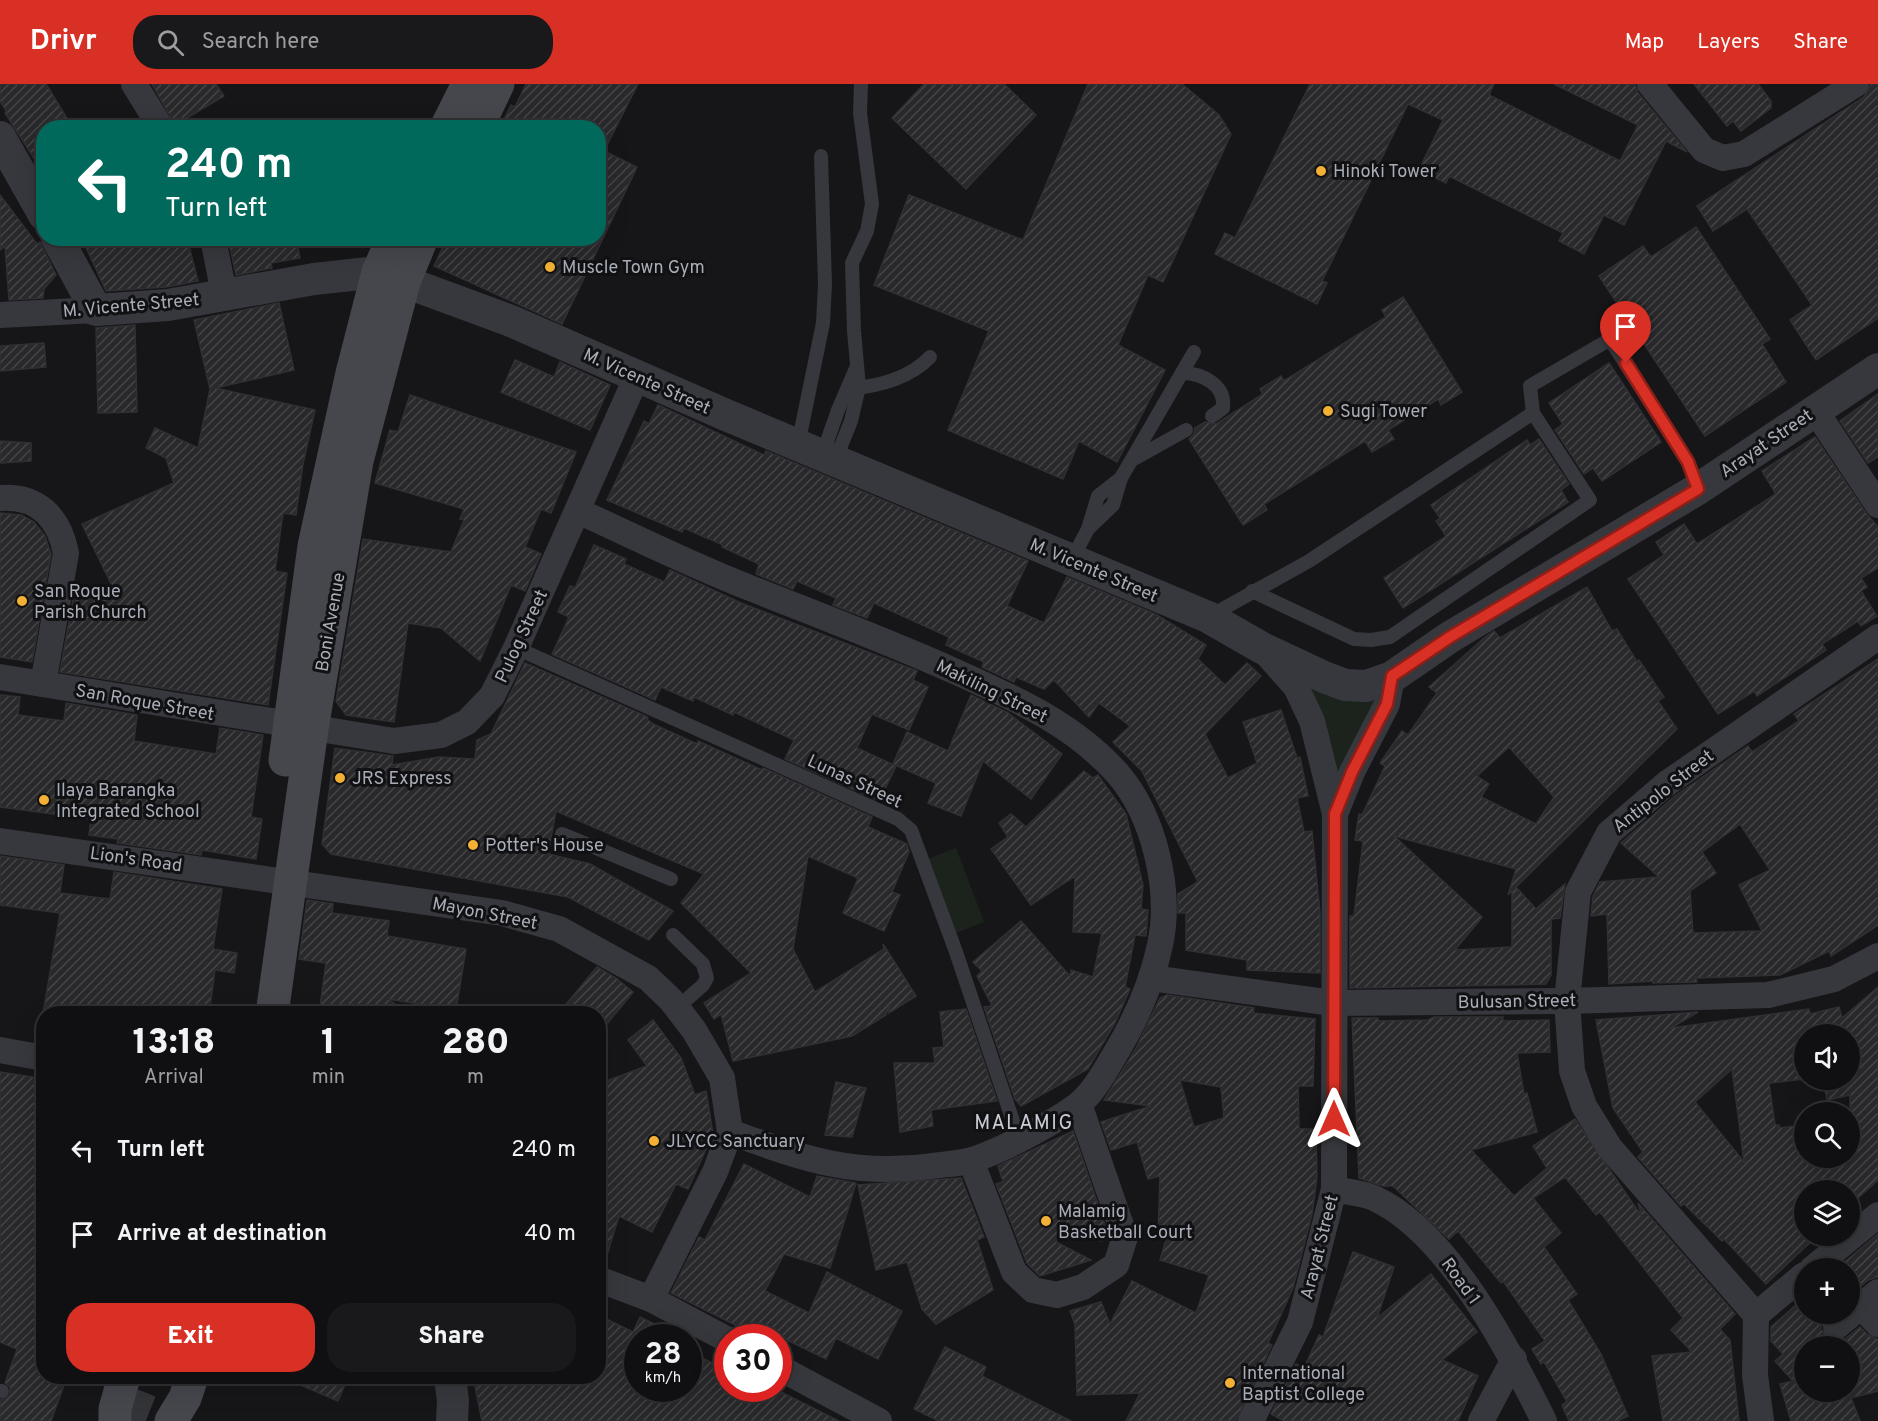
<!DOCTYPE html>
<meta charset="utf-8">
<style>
body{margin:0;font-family:Overpass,sans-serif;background:#19191b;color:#f1f3f6;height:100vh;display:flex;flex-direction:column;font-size:22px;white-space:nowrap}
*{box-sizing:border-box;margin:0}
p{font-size:20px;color:#9c9d9f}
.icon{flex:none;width:33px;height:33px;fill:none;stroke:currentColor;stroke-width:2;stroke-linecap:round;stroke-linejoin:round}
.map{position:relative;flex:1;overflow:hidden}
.details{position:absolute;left:36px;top:922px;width:570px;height:378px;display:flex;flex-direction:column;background:#101012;border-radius:24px;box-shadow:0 6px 24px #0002,0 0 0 2px #303032}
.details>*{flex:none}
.top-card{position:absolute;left:36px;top:36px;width:570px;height:126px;border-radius:24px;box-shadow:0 6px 24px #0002,0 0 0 2px #303032;background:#00695c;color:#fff;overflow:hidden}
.buttons{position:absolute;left:1794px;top:940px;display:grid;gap:12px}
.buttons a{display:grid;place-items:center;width:66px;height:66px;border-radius:50%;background:#101012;box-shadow:0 6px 24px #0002,0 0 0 2px #303032;font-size:30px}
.speed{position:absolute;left:624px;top:1240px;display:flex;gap:12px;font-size:30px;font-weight:700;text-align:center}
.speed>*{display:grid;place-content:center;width:78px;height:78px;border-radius:50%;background:#101012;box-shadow:0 6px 24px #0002,0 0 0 2px #303032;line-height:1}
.speed small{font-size:15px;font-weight:400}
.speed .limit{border:9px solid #d22;background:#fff;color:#111}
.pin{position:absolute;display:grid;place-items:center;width:51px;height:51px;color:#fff;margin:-62px -26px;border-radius:50% 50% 50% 0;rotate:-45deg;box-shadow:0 0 6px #0007}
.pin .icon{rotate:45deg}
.me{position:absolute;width:66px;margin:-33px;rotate:0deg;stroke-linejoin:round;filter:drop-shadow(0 0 4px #0008)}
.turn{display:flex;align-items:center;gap:21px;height:126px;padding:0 30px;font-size:27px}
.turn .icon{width:78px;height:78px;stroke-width:2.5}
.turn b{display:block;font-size:42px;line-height:51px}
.eta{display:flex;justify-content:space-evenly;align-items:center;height:102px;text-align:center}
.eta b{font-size:36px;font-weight:800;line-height:42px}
.primary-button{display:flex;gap:12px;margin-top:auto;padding:12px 30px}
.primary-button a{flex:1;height:69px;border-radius:24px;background:#d93025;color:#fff;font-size:24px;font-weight:800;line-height:69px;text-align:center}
.primary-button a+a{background:#19191b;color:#f1f3f6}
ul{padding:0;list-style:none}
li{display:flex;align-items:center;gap:18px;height:84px;padding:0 30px}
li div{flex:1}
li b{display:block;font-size:22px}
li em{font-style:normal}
header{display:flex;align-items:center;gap:36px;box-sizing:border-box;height:84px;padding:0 30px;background:#d93025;color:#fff}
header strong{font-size:28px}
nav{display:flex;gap:33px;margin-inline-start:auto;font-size:21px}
.search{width:420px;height:54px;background:#19191b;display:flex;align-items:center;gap:15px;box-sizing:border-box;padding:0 21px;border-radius:24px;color:#9c9d9f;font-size:22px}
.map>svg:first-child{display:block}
</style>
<header>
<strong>Drivr</strong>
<div class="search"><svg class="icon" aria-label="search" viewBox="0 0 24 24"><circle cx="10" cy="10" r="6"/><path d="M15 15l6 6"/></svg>Search here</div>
<nav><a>Map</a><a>Layers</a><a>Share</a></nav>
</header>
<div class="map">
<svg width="1878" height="1337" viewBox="0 0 1878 1337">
<defs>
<pattern id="building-hatch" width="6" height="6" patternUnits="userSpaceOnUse" patternTransform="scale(1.5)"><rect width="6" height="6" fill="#29292c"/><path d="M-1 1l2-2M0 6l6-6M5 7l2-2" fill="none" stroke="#454548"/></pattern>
</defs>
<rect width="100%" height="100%" fill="#161618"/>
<g fill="#1c231d">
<path d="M1292 579 1392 599 1337 701Z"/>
<path d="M956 764 984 838 946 853 917 779Z"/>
</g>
<g fill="url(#building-hatch)" stroke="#303034" stroke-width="1.5" fill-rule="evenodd">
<path d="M0 0H46L73 44H44V90L5 29 7 28 0 17Z"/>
<path d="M152 0H216L224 12 175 41Z"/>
<path d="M526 0H638L604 67 637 83 562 240 434 182 447 154H598V44H500L511 21 515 23Z"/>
<path d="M924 0H1004L1036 31 966 105 892 34Z"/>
<path d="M1088 0H1182L1219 31 1231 50 1163 198 1148 191 1118 261 1165 286 1117 378 1079 357 1063 395 948 346 989 247 874 201 909 111 1023 156Z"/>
<path d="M1310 0H1494L1489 11 1620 77 1638 41 1554 0H1635L1638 9 1687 68 1666 57 1624 141 1604 131 1584 170 1559 157 1563 149 1449 92 1446 99 1419 86 1443 36 1408 20 1322 197 1327 199 1317 220 1215 170 1225 149 1235 154Z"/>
<path d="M1694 0H1758L1771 17V24L1741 47 1733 37 1727 42Z"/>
<path d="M1871 0H1878V234L1816 276 1790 236 1812 221 1747 125 1713 147 1697 122 1864 13Z"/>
<path d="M0 111 37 160 40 158 56 191 44 205 43 214 9 216 5 162 0 166Z"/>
<path d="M1696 143 1770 255 1762 260 1786 298 1705 352 1599 192 1643 162 1651 173Z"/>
<path d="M78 154H187L198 197 166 203 106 207 84 159 82 162Z"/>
<path d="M228 154H296L300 174 271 179 272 184 236 191Z"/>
<path d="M1403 213 1462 308 1441 321 1438 315 1388 346 1394 355 1372 368 1365 357 1264 420 1267 426 1243 441 1189 355 1194 350 1195 344 1205 338 1216 340 1263 310 1260 305 1281 292 1284 297 1386 233 1382 226Z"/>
<path d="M279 219 294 286 215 304 315 326 303 380 296 431 283 429 275 487 287 489 268 621 60 588 75 504 116 510 82 440 174 399 166 374 146 364 155 344 198 364 210 305 194 236Z"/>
<path d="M135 241 137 328 98 329 96 244Z"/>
<path d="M44 259 46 283 0 287V262Z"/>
<path d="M515 276 554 293 560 278 610 301 590 346 501 308Z"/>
<path d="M1609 279 1661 358 1602 397 1593 384 1584 390 1555 346 1563 340 1549 319Z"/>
<path d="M1878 310V373L1868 379 1840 337Z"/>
<path d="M410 311 576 368 551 429 541 425 525 463 541 470 525 507 511 501 480 577 441 544 408 539 394 638 346 631 336 617 363 455 451 468 464 436 460 435 464 425 375 399 390 346 398 348Z"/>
<path d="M658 321 764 371 766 367 1028 477 1007 522 1044 539 1067 493 1155 530 1206 561 1198 575 1225 601 1247 579 1261 592 1205 650 1228 694 1257 679 1243 638 1281 626 1297 674 1300 673 1308 712 1297 714 1304 748 1312 747 1320 829V889L1247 886V876L1186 866V829H1178V810L1198 798 1142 687 1113 658 1130 642 1099 619 1089 633 1054 596 1044 605 1016 593 1014 598 982 583 984 578 946 561 949 553 874 519 867 534 833 521 836 514 797 497 793 505 756 490 759 480 722 463 723 461 684 444 682 448 607 416 644 337 649 340Z"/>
<path d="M1815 353 1866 429 1878 443V484L1861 494 1867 503 1861 507 1877 532 1861 542 1858 537 1822 560 1826 566 1757 612 1754 607 1718 630 1628 495 1664 471 1656 458 1684 440 1697 460 1776 410 1762 387Z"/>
<path d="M1539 355 1569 400 1561 406 1568 418 1403 524 1384 494 1446 452 1436 437 1440 434 1431 421 1527 356 1530 361Z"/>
<path d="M0 357 31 359V377L0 379Z"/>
<path d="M0 429 21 431 34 438 45 452 51 470 32 578 0 573Z"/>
<path d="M594 461 626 475 624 480 664 498 670 486 741 519 917 587 913 596 928 603 909 646 872 630 857 664 896 682 879 717 785 675 794 656 734 628 733 631 694 613 693 617 661 603 655 616 552 570 569 533 558 528 570 502 575 504Z"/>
<path d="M1587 503 1612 547 1617 545 1637 578 1639 576 1664 613 1658 617 1677 645 1516 803 1536 825 1565 800 1560 834 1551 835V891L1546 900 1350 904V832H1354L1363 757 1355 756 1357 742 1359 730 1362 731 1385 682 1380 679 1402 647 1408 651 1437 609 1429 603 1484 554 1494 547 1500 554ZM1509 663 1554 713 1536 740 1481 713 1489 700 1477 692ZM1394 752 1516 785 1508 811 1512 807V863L1455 866 1482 833Z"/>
<path d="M1878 575V841L1831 872 1829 867 1780 891 1696 894 1697 898 1653 899V897L1609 900 1607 830 1591 832 1593 812 1600 798 1659 793 1621 759 1675 712 1748 662 1752 668 1799 637 1794 630ZM1740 740 1770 786 1739 801 1762 847 1693 849 1690 807 1716 789 1702 768Z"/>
<path d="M525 579 648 633 647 635 653 640 697 660 698 657 762 686 763 684 872 733 868 743 907 760 909 768 892 808 900 811 884 847 843 829 858 794 808 772 793 865 815 908 884 865 883 860 916 912 889 929V921L886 931 852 952 733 977 721 930 714 935 704 919 751 889 681 819 704 790 556 727 548 770 590 780 673 827 649 856 568 813 331 770 322 760 335 664 393 672 392 681 439 673 475 675 477 656 491 650Z"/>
<path d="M0 611 20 613 18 631 64 637 66 619 137 631 134 657 216 670 220 644 263 651 251 733 262 735 256 775 202 766 201 771 117 759 118 755 89 751 91 735 0 723Z"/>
<path d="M971 611 1008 629 1062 670 1031 715 983 677 961 732 928 719 936 699 893 680 907 648 948 667Z"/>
<path d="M1084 687 1093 694 1098 691 1126 730 1143 801 1141 825 1148 826 1146 852 1135 851 1125 903 1130 905 1115 939 1088 985 1021 1022 1015 1015 984 923 992 922 977 892 982 887 973 878 1021 837 1070 892 1071 886 1093 893 1102 849 1073 848 1075 792 1031 821 991 765 1008 753 999 739 1011 730 1026 743Z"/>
<path d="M0 772 64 781 60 809 110 815 114 788 222 805 213 865 237 869 234 889 215 886 209 930H43L60 829 0 821Z"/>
<path d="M307 816 333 820 332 829 389 837 387 852 466 865 456 926 388 915 409 930H319L326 879 299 875Z"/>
<path d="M597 883 616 894 633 908 598 951V930H558Z"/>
<path d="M1878 903V1096L1850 1121V1107H1804V1152H1817L1766 1200 1724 1155 1722 1157 1684 1120 1681 1122 1638 1073 1643 1068 1613 1024 1596 936 1698 928 1671 944 1809 925 1810 930 1839 923 1842 934ZM1802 951H1850V996H1823L1827 1016 1850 1011V1074H1804V1041L1779 1044V1041H1775L1769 999 1804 995ZM1732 985 1744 1078 1695 1018Z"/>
<path d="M1167 911 1254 924 1253 929 1315 935 1313 1002H1298L1299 1045H1316L1317 1093 1312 1130 1293 1204 1268 1259 1272 1261 1236 1337H1126L1140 1309 1077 1311 1075 1241 1070 1227 1101 1218 1110 1240 1132 1197 1196 1229 1209 1191 1160 1176 1167 1152H1158L1160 1092 1148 1095 1137 1058 1111 1066 1101 1038 1151 1022 1104 1016 1135 966 1160 914ZM1180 996 1221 1003 1224 1034 1194 1043Z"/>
<path d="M966 925 997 1017 931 1026 933 1042 900 1048 894 979H935L933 964 944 963 940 928Z"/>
<path d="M1434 933H1503V937L1549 936 1550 968 1517 969 1524 1010 1527 1009 1537 1048 1471 1066 1514 1112 1547 1084 1533 1062 1575 1035 1642 1133 1638 1119 1735 1230 1720 1245 1730 1256 1739 1337H1663L1652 1272 1692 1268 1671 1246 1683 1234 1600 1128 1596 1131 1565 1093 1533 1114 1561 1149 1544 1163 1577 1210 1568 1216 1601 1270 1628 1332 1617 1337H1569L1562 1321 1567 1318 1544 1278 1541 1280 1532 1265 1545 1257 1503 1197 1501 1199 1458 1147 1449 1155 1393 1102H1383L1359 1094 1352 934H1378V937L1428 936Z"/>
<path d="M653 936 681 974 695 1011 706 1007 713 1050 688 1105 676 1100 652 1148 619 1132 604 1181 598 1180V1077L602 1065 598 1063V1000L647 982 628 956Z"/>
<path d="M0 988 44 995V1293H67L51 1337H0V1316L10 1311V1303L5 1299 17 1265 0 1258Z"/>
<path d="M836 998 866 1004 852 1053 825 1051Z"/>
<path d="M1073 1047 1109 1153 1102 1157 1062 1144 1056 1158 1091 1176 1040 1192 1027 1179 996 1100 1003 1098 998 1082Z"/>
<path d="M744 1080 810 1113 817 1092 856 1099 830 1184 784 1170 765 1207 809 1229 827 1188 902 1227 878 1275 836 1254 826 1275 787 1256 785 1260 778 1254H773L747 1241 745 1246 671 1209 699 1153 705 1156Z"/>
<path d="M961 1094 984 1153 977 1156 993 1206 936 1240 922 1225 907 1178 876 1186 858 1101Z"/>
<path d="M1878 1150V1193L1868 1196 1850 1212V1185H1836Z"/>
<path d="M1353 1168 1394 1183 1377 1234 1431 1190 1477 1248 1442 1276 1478 1292 1458 1337H1284L1271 1330 1296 1280 1304 1284 1319 1251 1323 1253Z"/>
<path d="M1804 1214V1230H1828L1822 1237 1821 1245 1830 1257 1845 1255 1860 1243 1868 1251 1878 1255V1307L1851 1314 1860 1337H1791L1780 1300 1793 1297 1775 1277 1783 1270 1771 1257V1243ZM1804 1263H1850V1310L1804 1308Z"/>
<path d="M598 1231 633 1248 640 1233 683 1254H638V1305H688V1267L728 1287V1305H775L839 1337H482L473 1293H598Z"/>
<path d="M945 1263 986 1283 982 1292 1071 1337H939L914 1325Z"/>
<path d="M282 1293H348L338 1317Z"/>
</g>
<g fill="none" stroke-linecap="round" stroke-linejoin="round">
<path stroke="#333438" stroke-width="33" stroke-dasharray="33 16" stroke-linecap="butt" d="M128 1337 144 1297"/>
<g stroke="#37383d" stroke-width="14">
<path d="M1182 289C1202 289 1226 301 1223 324L1212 332"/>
<path d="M853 304C881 302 911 293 930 273"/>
<path d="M798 361 823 239 825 200 821 72"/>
<path d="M822 372 838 326 857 282"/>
<path d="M1134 375 1186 346"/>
<path d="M835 377 851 337 859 303 854 247 852 179 867 147 872 120 860 29 861 0"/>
<path d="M1088 445 1113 421 1121 394 1194 268"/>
<path d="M1071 477 1088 445 1098 412 1121 394"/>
<path d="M1252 507 1354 555 1371 556 1390 553 1590 416 1533 329 1530 302 1607 257 1613 260 1688 378 1698 405"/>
<path d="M1210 532 1309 477 1533 329"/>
<path d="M516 564 898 735 911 746 956 868 1019 1055"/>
<path d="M562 750 671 795"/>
<path d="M673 851 703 880 707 894 703 901 677 924"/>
<path d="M0 1307H2"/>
</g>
<g stroke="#37383d" stroke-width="26">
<path d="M134 0 161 44"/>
<path d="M1650 0 1704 66 1723 74 1744 70 1856 0"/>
<path d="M213 154 224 210"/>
<path d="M0 231 96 226"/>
<path d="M1815 326 1878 421"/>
<path d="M0 414C37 411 59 433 66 469L43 600"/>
<path d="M578 427C635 453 691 481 750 504 818 531 887 557 954 587 1014 614 1074 640 1118 690 1154 732 1172 806 1160 861 1152 899 1134 939 1114 972 1104 988 1094 1008 1079 1020 1054 1039 1001 1067 972 1076 959 1080 945 1080 932 1082 853 1093 802 1074 730 1048"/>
<path d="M1265 568 1296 603 1312 637 1335 730"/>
<path d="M0 593 394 657 441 651 467 638 492 612 516 564 637 292"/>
<path d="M0 757 502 829 559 845 648 894 671 916 694 946 722 994 730 1048 715 1088 651 1215"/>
<path d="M1151 894 1333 919 1567 917 1768 911 1834 895 1878 872"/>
<path d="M0 966 44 974"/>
<path d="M971 1077 1014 1188 1033 1206 1057 1211 1083 1203 1116 1181 1125 1153 1079 1020"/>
<path d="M1334 1105C1347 1108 1363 1109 1374 1114 1448 1148 1509 1266 1544 1337"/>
<path d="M1812 1185 1878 1131"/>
<path d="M598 1195 651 1215 728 1256"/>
<path d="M1861 1222 1878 1240"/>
<path d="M1756 1231 1610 1064 1584 1022 1572 987 1567 917 1578 808 1609 749 1666 700 1878 553"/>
<path d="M1756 1231 1755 1291 1761 1337"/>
<path d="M1756 1231 1804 1191"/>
<path d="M1836 1243 1878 1208"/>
<path d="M778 1283 879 1337"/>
<path d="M1251 1337 1300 1238 1334 1105 1335 730 1352 688 1387 620 1392 593"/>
<path d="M1481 1337 1514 1275"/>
</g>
<g stroke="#37383d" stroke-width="32">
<path d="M0 53 44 131"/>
<path d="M57 154 96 226 168 221 314 195 378 188 511 237 726 331 1208 533 1262 564 1324 593 1345 601 1366 602 1392 593 1450 553 1698 405 1878 285"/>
<path d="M450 1293 453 1317 452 1337"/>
</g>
<g stroke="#45474d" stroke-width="33">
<path d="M446 44 468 0"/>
<path d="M477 44 498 0"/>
<path d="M285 676 314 462 352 289 378 188 393 154"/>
<path d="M272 930 312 645 357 377 404 198 422 154"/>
<path d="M115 1337V1325L124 1293"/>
<path d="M171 1337 185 1314 192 1293"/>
</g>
</g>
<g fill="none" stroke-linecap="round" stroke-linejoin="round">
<g stroke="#8d1f18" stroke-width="15">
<path id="route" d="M1334 1035 1335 730 1352 688 1387 620 1392 592 1450 553 1698 405 1688 378 1626 279"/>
</g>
<use href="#route" stroke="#d93025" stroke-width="10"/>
</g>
<g fill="#f2b134" stroke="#111113" stroke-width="2">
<circle cx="1321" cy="87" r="6"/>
<circle cx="550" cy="183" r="6"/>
<circle cx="1328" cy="327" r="6"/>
<circle cx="22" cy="517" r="6"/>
<circle cx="340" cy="694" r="6"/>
<circle cx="44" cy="716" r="6"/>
<circle cx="473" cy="761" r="6"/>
<circle cx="654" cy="1057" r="6"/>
<circle cx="1046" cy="1137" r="6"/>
<circle cx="1230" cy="1299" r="6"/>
</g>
<g text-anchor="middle" stroke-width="6" stroke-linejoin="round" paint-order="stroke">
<g font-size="18" fill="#a8adb8" stroke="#111113" text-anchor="start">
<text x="1333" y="93">Hinoki Tower</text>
<text x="562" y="189">Muscle Town Gym</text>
<text x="1340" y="333">Sugi Tower</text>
<text x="34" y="513">San Roque<tspan x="34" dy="21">Parish Church</tspan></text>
<text x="352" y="700">JRS Express</text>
<text x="56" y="712">Ilaya Barangka<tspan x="56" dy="21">Integrated School</tspan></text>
<text x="485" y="767">Potter's House</text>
<text x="666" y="1063">JLYCC Sanctuary</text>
<text x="1058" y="1133">Malamig<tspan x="1058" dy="21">Basketball Court</tspan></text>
<text x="1242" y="1295">International<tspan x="1242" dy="21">Baptist College</tspan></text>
</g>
<g font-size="18" fill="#a8adb8" stroke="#111113">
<text transform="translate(131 221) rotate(-5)" y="6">M. Vicente Street</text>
<text transform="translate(647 297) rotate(24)" y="6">M. Vicente Street</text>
<text transform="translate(1766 359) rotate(-34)" y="6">Arayat Street</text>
<text transform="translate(1094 486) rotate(23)" y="6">M. Vicente Street</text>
<text transform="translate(330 538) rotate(-80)" y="6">Boni Avenue</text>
<text transform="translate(521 552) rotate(-65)" y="6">Pulog Street</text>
<text transform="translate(992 607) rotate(26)" y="6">Makiling Street</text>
<text transform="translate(145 618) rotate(10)" y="6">San Roque Street</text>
<text transform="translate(855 697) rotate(25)" y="6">Lunas Street</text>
<text transform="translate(1663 707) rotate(-38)" y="6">Antipolo Street</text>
<text transform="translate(136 775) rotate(8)" y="6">Lion's Road</text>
<text transform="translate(485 829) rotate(11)" y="6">Mayon Street</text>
<text transform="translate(1517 917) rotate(-1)" y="6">Bulusan Street</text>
<text transform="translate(1319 1163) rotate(-76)" y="6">Arayat Street</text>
<text transform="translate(1461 1197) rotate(54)" y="6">Road 1</text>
</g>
<g font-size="20" letter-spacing="1.5" fill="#c9ccd4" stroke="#111113">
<text x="1024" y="1045">MALAMIG</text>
</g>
</g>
</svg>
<div class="buttons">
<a><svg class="icon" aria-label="sound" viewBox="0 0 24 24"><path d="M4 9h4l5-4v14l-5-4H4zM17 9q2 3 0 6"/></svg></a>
<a><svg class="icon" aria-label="search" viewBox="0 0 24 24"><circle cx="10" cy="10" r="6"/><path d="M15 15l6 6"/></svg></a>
<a><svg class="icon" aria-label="layers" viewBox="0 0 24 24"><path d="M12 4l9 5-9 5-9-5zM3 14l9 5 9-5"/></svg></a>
<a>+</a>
<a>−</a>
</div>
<div class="speed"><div>28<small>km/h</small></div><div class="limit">30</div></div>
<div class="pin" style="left:1626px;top:279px;background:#d93025"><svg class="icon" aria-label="arrive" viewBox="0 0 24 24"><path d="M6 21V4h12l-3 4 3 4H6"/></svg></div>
<svg class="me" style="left:1334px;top:1035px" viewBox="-20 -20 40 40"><path d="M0-17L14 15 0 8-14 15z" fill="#d93025" stroke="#fff" stroke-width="4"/></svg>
<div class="top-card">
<div class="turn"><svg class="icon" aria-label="left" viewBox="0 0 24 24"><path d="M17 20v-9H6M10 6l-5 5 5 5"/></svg><div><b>240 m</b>Turn left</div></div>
</div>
<section class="details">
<div class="eta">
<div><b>13:18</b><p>Arrival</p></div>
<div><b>1</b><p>min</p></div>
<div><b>280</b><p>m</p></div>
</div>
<ul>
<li><svg class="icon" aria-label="left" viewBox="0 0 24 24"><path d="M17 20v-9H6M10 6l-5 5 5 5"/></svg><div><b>Turn left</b></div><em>240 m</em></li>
<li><svg class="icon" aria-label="arrive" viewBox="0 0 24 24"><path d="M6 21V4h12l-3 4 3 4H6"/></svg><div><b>Arrive at destination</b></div><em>40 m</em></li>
</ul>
<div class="primary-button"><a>Exit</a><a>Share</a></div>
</section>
</div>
